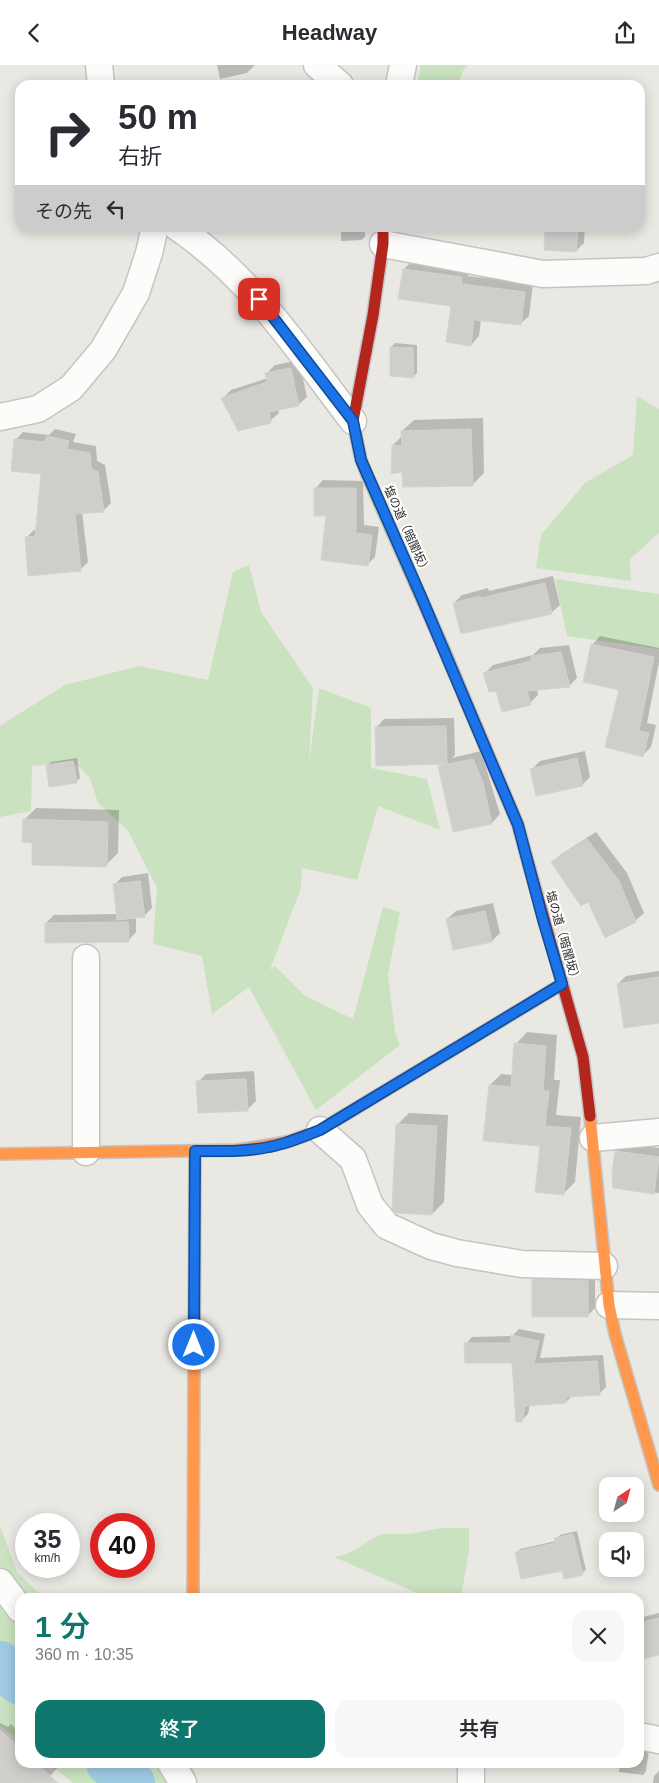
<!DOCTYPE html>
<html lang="ja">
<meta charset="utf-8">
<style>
body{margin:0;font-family:Helvetica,"Noto Sans JP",sans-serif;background:#f7f7f7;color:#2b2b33;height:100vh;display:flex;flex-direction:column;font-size:19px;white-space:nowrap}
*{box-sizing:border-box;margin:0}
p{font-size:16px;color:#7c7c81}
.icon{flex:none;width:28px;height:28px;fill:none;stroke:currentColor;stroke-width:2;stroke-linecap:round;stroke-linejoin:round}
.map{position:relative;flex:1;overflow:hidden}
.details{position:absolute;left:15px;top:1528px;width:629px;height:175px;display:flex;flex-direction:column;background:#fff;border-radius:15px;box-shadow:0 2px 12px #0003}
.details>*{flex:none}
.banner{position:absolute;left:15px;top:15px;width:630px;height:152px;border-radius:15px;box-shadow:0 2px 12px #0003;background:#fff;color:#2b2b33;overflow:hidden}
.needle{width:32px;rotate:36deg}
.controls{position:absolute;left:599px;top:1412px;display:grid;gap:10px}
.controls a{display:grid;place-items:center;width:45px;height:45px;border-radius:10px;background:#fff;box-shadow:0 2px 12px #0003;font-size:25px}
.speed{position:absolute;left:15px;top:1448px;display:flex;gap:10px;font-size:25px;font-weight:700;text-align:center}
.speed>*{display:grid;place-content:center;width:65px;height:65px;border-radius:50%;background:#fff;box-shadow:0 2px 12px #0003;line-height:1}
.speed small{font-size:12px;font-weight:400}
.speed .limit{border:8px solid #d22;background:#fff;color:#111}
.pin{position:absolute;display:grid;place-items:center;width:42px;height:42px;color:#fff;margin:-21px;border-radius:10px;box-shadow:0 2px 8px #0006}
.me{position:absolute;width:55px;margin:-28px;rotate:0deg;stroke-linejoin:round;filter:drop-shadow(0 0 4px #0008)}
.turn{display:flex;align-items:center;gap:18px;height:105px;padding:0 20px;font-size:22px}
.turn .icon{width:65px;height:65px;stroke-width:2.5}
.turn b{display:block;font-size:35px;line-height:42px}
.then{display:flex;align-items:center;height:48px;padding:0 20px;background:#0003;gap:10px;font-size:19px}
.round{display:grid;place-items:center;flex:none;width:52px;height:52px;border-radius:15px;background:#f7f7f7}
.headline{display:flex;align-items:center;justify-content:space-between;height:85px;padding:0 20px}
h1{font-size:30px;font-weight:600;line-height:38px;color:#0f766e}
.cta{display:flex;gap:10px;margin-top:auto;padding:10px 20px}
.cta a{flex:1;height:58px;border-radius:15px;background:#0f766e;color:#fff;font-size:20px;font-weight:600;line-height:58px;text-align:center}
.cta a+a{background:#f7f7f7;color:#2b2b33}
header{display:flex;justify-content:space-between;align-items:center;height:65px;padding:0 20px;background:#fff;font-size:22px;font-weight:600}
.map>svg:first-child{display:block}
</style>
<header><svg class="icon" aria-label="back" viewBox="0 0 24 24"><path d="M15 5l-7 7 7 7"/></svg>Headway<svg class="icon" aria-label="share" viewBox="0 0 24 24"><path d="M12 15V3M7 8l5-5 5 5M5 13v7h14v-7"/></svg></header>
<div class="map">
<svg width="659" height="1718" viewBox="0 0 659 1718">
<rect width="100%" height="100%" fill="#eae8e3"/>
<g fill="#cae2bf">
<path d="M421 0H467L463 6 458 20H417Z"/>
<path d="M637 331 659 344V468L630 494 631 516 536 503 541 470 585 418 633 390Z"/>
<path d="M249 500 261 547 313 623 309 697 319 623 371 643V703L427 714 440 765 378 741 357 815 302 803 301 823 270 905 275 901 304 930 353 954 383 842 400 847 388 910 395 967 400 980 316 1045 249 922 212 949 202 891 153 879 157 823 128 766 98 738 90 713 74 697 32 701 31 746 0 752V661L65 620 139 601 208 615 233 507Z"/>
<path d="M555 514 659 529V584L567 571Z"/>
<path d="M0 1461 17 1507 43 1532H20V1676L0 1660Z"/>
<path d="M442 1463H469V1486L461 1532H426L334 1492 347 1489 381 1469H409Z"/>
<path d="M48 1698H188L195 1707 196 1718H73Z"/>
</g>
<g fill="#0003">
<path d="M217 0H255L247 8 220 14Z"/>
<path d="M341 162H365V172L361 175 341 176Z"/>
<path d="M546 162H585L584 178 576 186Z"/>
<path d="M412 196 469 204 468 211 533 219 529 251 520 259 481 254 479 271 471 280 452 240 404 204Z"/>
<path d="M395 278 417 280V308L413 312 391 282Z"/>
<path d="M299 295 307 332 298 340 278 344 279 348 270 356 223 333 231 325 268 313 267 308 275 300Z"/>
<path d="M483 353 484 408 472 420 403 406 393 380 402 371V366L414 355Z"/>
<path d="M55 364 76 369 73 377 96 381 97 396 105 400 111 438 104 445 82 447 88 497 81 504 27 472 34 465H37L43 408 16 374 23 367 49 370Z"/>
<path d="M323 415 363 416 364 460 379 462 375 492 367 500 327 450 315 424Z"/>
<path d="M553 511 560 540 551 548 454 538 462 530 488 523 489 526Z"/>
<path d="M600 571 659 583V597L647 658 656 660 651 682 643 690 620 624 592 580Z"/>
<path d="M569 580 577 613 569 621 537 624 538 630 530 638 496 624 485 608 493 600 533 590 540 583Z"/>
<path d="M454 653 455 690 452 693 481 686 500 749 492 758 454 766 439 702 443 698 376 663 384 654Z"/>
<path d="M585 686 590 712 582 720 532 704 540 696Z"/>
<path d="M77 693 80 713 76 717 47 701 51 697Z"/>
<path d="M36 743 119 745 118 788 106 800 33 777 24 755Z"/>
<path d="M596 767 627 808 644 848 635 856 588 835 552 798 560 790Z"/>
<path d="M148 808 152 843 144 851 136 852V867L128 876 46 858 54 850 118 849 114 820 122 812Z"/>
<path d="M493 838 500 868 492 876 447 854 456 846Z"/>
<path d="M659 906V957L618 919 626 911Z"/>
<path d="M527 967 557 970 554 1015H560L556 1050 581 1052 575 1117 563 1129 541 1080 490 1020 501 1009 513 1010 516 979Z"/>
<path d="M254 1006 256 1036 247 1045 198 1017 206 1009Z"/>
<path d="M409 1048 448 1050 444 1137 432 1149 397 1060Z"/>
<path d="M624 1079 659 1083V1128L614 1122 616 1087Z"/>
<path d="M541 1207 595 1208V1243L587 1251 533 1215Z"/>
<path d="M519 1264 545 1269 540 1293 603 1290 606 1322 599 1329 572 1331 566 1337 530 1339 528 1349 521 1356 513 1297 466 1279 472 1272 512 1271Z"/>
<path d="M577 1466 586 1505 582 1508 563 1505 517 1488 520 1484 556 1476V1474L560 1470Z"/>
<path d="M659 1548V1589L639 1594V1553Z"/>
<path d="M0 1658 8 1662 11 1659 20 1668V1698H52L58 1702 44 1718H6L0 1713Z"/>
<path d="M639 1681 649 1684 646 1706 643 1710 619 1707 620 1698H639Z"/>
<path d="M659 1706V1718H653L654 1711Z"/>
</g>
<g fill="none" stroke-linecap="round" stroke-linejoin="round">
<g stroke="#9ecae4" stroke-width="46">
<path d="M0 1599 20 1617"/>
<path d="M109 1698 132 1718"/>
</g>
</g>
<g fill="#cfceca" stroke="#d5d3cf">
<path d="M545 162H578L576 187 544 185Z"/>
<path d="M403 204 462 212 461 219 525 227 521 260 474 255 471 281 446 277 451 241 398 234Z"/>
<path d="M390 282 413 283 414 313 390 311Z"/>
<path d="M291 303 299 341 269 347 271 358 238 366 221 333 267 317 265 308Z"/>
<path d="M471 364 473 421 403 422 402 407 391 409 392 380 402 381 401 366Z"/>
<path d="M47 371 69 376 67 384 90 388 91 403 98 407 104 447 75 449 81 506 28 511 25 472 35 471 41 409 11 406 14 374 45 377Z"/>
<path d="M314 423H356V468L372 470 368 501 321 495 326 451H314Z"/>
<path d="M545 518 552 549 461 569 453 538 480 531 481 533Z"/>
<path d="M591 579 654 592 639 666 649 668 643 692 605 682 619 625 583 617Z"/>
<path d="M561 587 570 622 527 626 531 640 502 647 496 626 489 627 483 608 531 596V591Z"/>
<path d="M446 661 447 699 376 701 375 662Z"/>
<path d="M577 693 583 721 536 731 530 704Z"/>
<path d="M473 694 483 718 492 759 453 767 438 701Z"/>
<path d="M73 696 77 718 49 722 46 700Z"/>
<path d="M23 754 108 757 107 802 32 800V778L22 777Z"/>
<path d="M587 774 619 816 636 857 605 873 588 837 581 841 551 797Z"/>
<path d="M140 816 145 852 117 855 113 819Z"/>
<path d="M485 846 492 877 453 885 446 854Z"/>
<path d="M128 857 129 877 45 878V858Z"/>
<path d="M659 912V958L624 963 617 919Z"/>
<path d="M514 978 546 981 543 1026H549L545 1061 571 1063 564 1130 535 1127 540 1081 483 1076 489 1020 511 1022Z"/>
<path d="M246 1014 248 1046 198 1048 196 1016Z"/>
<path d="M396 1059 437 1061 432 1150 396 1148 392 1144Z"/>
<path d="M615 1086 659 1092 654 1129 613 1123 612 1109Z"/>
<path d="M532 1214 588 1216V1252H532Z"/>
<path d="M511 1270 539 1276 534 1299 597 1296 600 1330 566 1332V1338L525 1341 522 1357H516L512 1298H465L464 1278H510Z"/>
<path d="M573 1469 583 1510 564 1514 562 1506 521 1514 515 1487 555 1478 554 1473Z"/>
<path d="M659 1553V1590L639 1595V1558Z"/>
<path d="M0 1665 20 1683V1698H36L58 1718H0Z"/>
</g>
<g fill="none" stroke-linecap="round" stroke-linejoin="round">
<g stroke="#c4c4c3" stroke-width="29">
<g id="street">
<path d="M99 0 101 20"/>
<path d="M317 0 340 20"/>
<path d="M399 20 403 0"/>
<path d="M177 162C251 212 300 287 353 356"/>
<path d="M383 179 543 209 646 206 659 202"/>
<path d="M0 352 38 344 71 323 103 285 136 228 149 188 155 162"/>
<path d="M320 1065 353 1094 370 1140 387 1161 431 1181 457 1188 522 1199 604 1201"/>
<path d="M593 1073 659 1067"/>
<path d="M86 1087V893"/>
<path d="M609 1240 659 1241"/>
<path d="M0 1517 20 1544"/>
<path d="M639 1671 659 1675"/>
<path d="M171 1698 183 1718"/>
<path d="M471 1698V1718"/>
</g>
</g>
<g stroke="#c4c4c3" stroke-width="14">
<path id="fast" d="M367 410 443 582"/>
</g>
<g stroke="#c4c4c3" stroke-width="14">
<g id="slow">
<path d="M443 582 518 760 526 790"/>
<path d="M590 1051 609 1240 615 1269 659 1420"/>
<path d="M0 1089 238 1085 287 1077"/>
<path d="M193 1532 195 1087"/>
</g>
</g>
<g stroke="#c4c4c3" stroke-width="14">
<g id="jam">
<path d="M367 410 361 395 353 356 373 250 383 179V162"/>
<path d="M526 790 583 992 590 1051"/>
<path d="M287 1077 320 1065 562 919"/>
</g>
</g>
<use href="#street" stroke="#fcfcfb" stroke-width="26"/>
<use href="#fast" stroke="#63d668" stroke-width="11"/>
<use href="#slow" stroke="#ff974d" stroke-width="11"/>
<use href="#jam" stroke="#b3261e" stroke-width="11"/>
</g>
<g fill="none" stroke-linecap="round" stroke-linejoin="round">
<g stroke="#114b97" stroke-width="12">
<path id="route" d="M194 1280 195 1086C219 1086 245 1087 269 1082 286 1079 303 1072 320 1065L562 919 543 855 518 760 420 529 361 395 353 356 259 234"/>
</g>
<use href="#route" stroke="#1a73e8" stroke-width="9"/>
</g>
<g text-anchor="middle" stroke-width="4" stroke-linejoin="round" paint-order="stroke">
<g font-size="12" fill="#2d2d2d" stroke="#fff">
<text transform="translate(407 465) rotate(66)" y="4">塩の道（暗闇坂）</text>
<text transform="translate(563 872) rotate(74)" y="4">塩の道（暗闇坂）</text>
</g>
</g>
</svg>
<div class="controls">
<a><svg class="needle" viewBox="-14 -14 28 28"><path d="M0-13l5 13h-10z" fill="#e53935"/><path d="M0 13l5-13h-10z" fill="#7c7c81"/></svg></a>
<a><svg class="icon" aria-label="sound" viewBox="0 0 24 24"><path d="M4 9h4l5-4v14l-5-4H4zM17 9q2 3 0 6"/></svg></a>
</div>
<div class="speed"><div>35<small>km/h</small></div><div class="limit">40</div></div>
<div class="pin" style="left:259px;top:234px;background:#d93025"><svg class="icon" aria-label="arrive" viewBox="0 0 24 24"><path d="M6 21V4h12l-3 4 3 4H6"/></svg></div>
<svg class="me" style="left:194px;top:1280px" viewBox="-20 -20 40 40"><circle r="17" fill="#1a73e8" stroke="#fff" stroke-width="3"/><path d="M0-11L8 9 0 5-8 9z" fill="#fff"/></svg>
<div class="banner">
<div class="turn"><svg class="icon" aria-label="right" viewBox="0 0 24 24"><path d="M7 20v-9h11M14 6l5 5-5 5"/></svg><div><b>50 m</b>右折</div></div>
<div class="then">その先<svg class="icon" aria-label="left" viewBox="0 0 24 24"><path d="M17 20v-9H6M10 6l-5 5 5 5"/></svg></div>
</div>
<section class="details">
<div class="headline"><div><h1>1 分</h1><p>360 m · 10:35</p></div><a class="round"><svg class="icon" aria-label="close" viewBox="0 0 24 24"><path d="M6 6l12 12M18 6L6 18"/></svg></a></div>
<div class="cta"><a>終了</a><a>共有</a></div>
</section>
</div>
